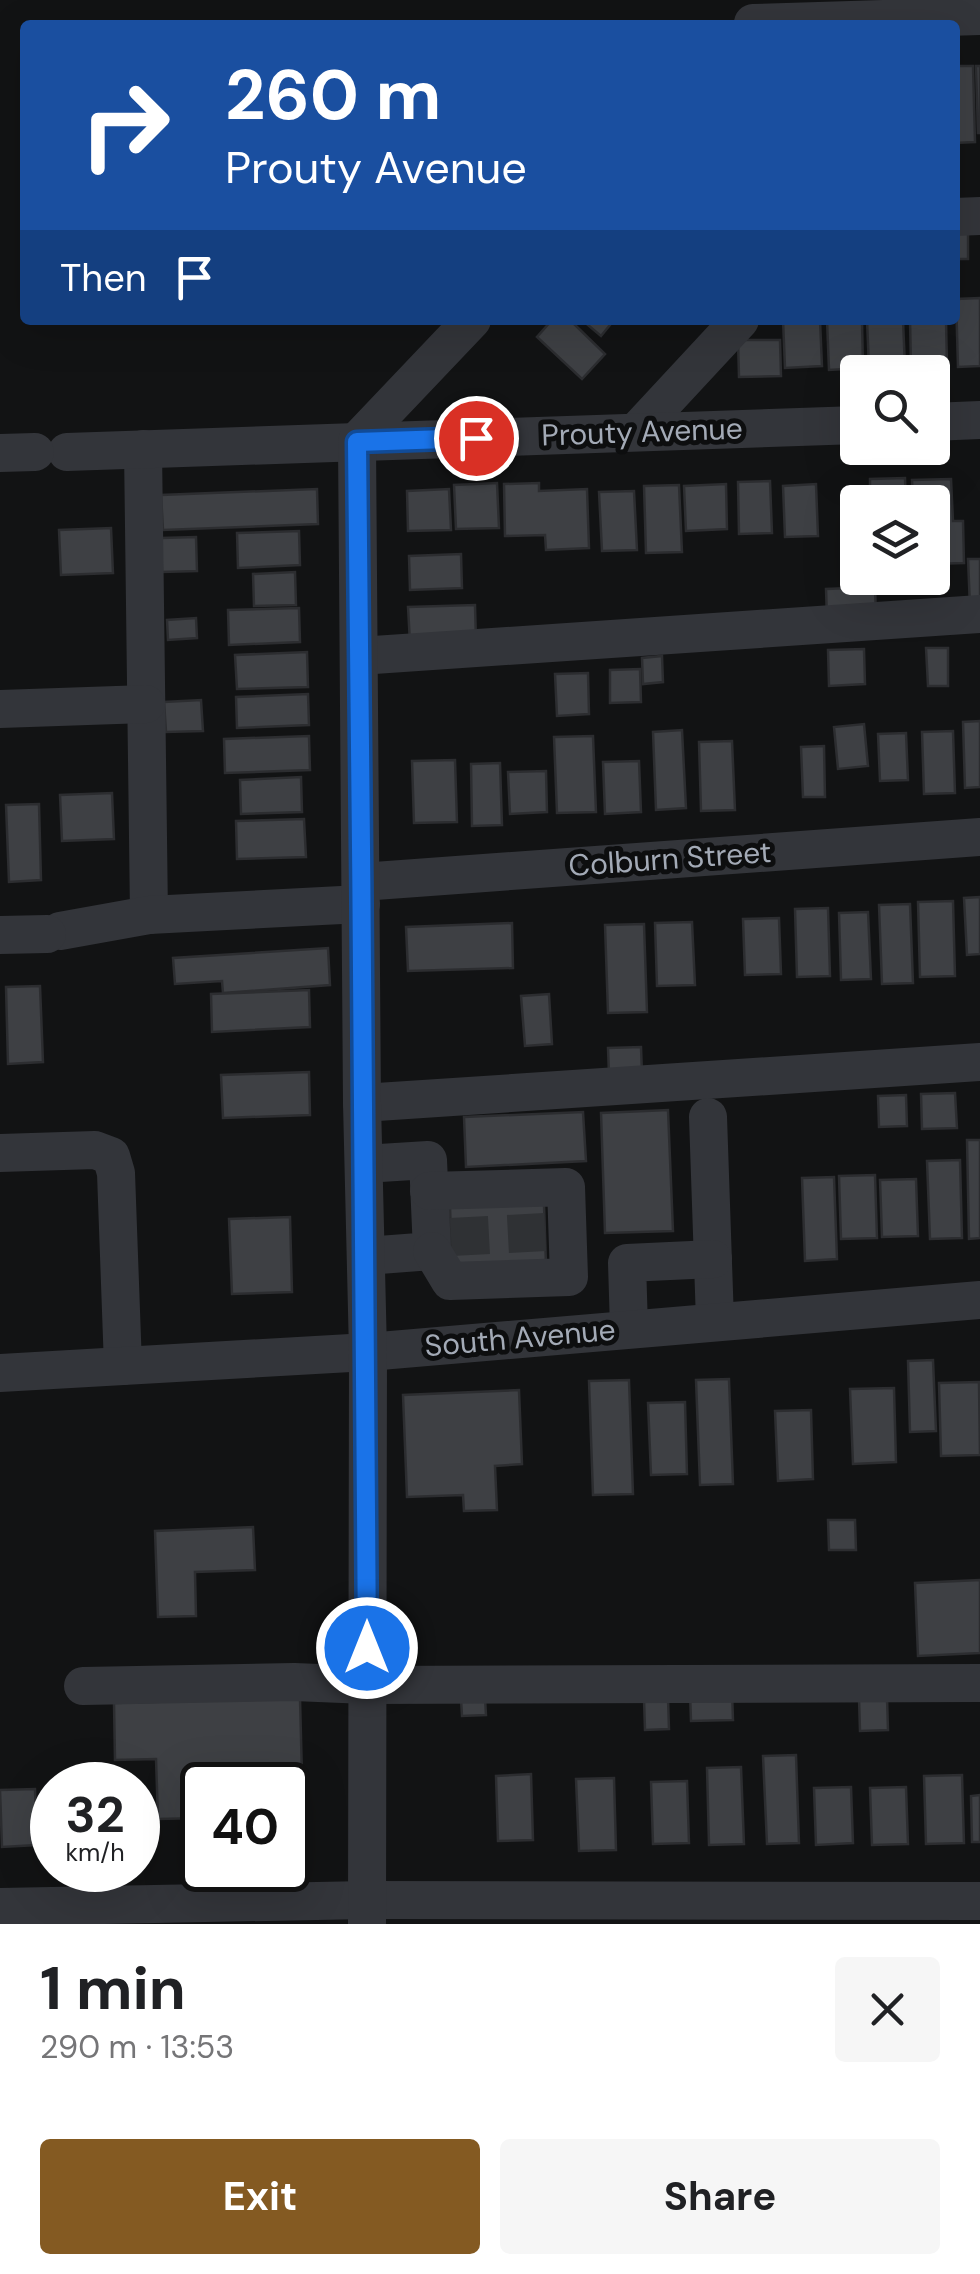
<!DOCTYPE html>
<meta charset="utf-8">
<style>
body{margin:0;font-family:"DM Sans",sans-serif;background:#f6f6f6;color:#202124;height:100vh;display:flex;flex-direction:column;font-size:38px;white-space:nowrap}
*{box-sizing:border-box;margin:0}
p{font-size:32px;color:#757577}
.icon{flex:none;width:55px;height:55px;fill:none;stroke:currentColor;stroke-width:2;stroke-linecap:round;stroke-linejoin:round}
.map{position:relative;height:1924px;overflow:hidden}
.sheet{display:flex;flex-direction:column;background:#fff;flex:1}
.sheet>*{flex:none}
.hud{position:absolute;left:20px;top:20px;width:940px;height:305px;border-radius:10px;box-shadow:0 10px 40px #0002;background:#1a4fa0;color:#fff;overflow:hidden}
.buttons{position:absolute;left:840px;top:355px;display:grid;gap:20px}
.buttons a{display:grid;place-items:center;width:110px;height:110px;border-radius:10px;background:#fff;box-shadow:0 10px 40px #0002;font-size:50px}
.speed{position:absolute;left:30px;top:1762px;display:flex;gap:20px;font-size:50px;font-weight:700;text-align:center}
.speed>*{display:grid;place-content:center;width:130px;height:130px;border-radius:50%;background:#fff;box-shadow:0 10px 40px #0002;line-height:1}
.speed small{font-size:25px;font-weight:400}
.speed .limit{border:5px solid #111;border-radius:15px;background:#fff;color:#111}
.pin{position:absolute;display:grid;place-items:center;width:85px;height:85px;color:#fff;margin:-42px;border:5px solid #fff;border-radius:50%;box-shadow:0 2px 10px #0007}
.me{position:absolute;width:110px;margin:-55px;rotate:0deg;stroke-linejoin:round;filter:drop-shadow(0 0 8px #0008)}
.turn{display:flex;align-items:center;gap:35px;height:210px;padding:0 40px;font-size:45px}
.turn .icon{width:130px;height:130px;stroke-width:2.5}
.turn b{display:block;font-size:70px;line-height:85px}
.then{display:flex;align-items:center;height:95px;padding:0 40px;background:#0003;gap:20px;font-size:38px}
.round{display:grid;place-items:center;flex:none;width:105px;height:105px;border-radius:10px;background:#f6f6f6}
.overview{display:flex;align-items:center;justify-content:space-between;height:170px;padding:0 40px}
h1{font-size:60px;font-weight:700;line-height:75px}
.cta{display:flex;gap:20px;margin-top:auto;padding:20px 40px}
.cta a{flex:1;height:115px;border-radius:10px;background:#845a22;color:#fff;font-size:40px;font-weight:700;line-height:115px;text-align:center}
.cta a+a{background:#f6f6f6;color:#202124}
.map>svg:first-child{display:block}
</style>
<div class="map">
<svg width="980" height="1924" viewBox="0 0 980 1924">
<rect width="100%" height="100%" fill="#121314"/>
<g fill="#3e4044" stroke="#2c2d30" stroke-width="2.5">
<path d="M955 66H973L975 142 955 143Z"/>
<path d="M976 66H980V133H978Z"/>
<rect x="955" y="229" width="13" height="30"/>
<path d="M980 298V366L958 367 956 299Z"/>
<path d="M552 320H570L605 354 582 379 537 337Z"/>
<path d="M582 320H614L601 336Z"/>
<path d="M783 320H820L822 366 785 368Z"/>
<path d="M827 320H862L863 368 829 370Z"/>
<path d="M867 320H903L905 367 869 368Z"/>
<path d="M910 320H946L947 365 911 367Z"/>
<path d="M738 340H780L781 376 739 377Z"/>
<path d="M905 478 906 502H870V479Z"/>
<path d="M951 479 953 521H963L964 563 932 564V502H913L912 480Z"/>
<path d="M770 481 772 533 739 534 738 482Z"/>
<path d="M497 483 499 528 456 529 454 485Z"/>
<path d="M539 483V491L587 489 589 548 546 550 545 535 505 536 504 484Z"/>
<path d="M726 484 727 529 686 531 684 486Z"/>
<path d="M816 484 818 536 785 537 783 486Z"/>
<path d="M679 485 682 552 646 553 644 486Z"/>
<path d="M317 489 318 524 163 530 161 495Z"/>
<path d="M449 489 451 530 408 531 407 491Z"/>
<path d="M634 491 637 550 602 551 599 492Z"/>
<path d="M111 528 113 573 61 575 59 530Z"/>
<path d="M299 531 300 565 238 568 237 533Z"/>
<path d="M196 537 197 571 162 572 161 538Z"/>
<path d="M461 554 462 588 410 590 409 556Z"/>
<path d="M968 559H980V607H970Z"/>
<path d="M295 572 296 605 254 606 253 574Z"/>
<path d="M875 587 876 616 827 619 826 589Z"/>
<path d="M475 605 476 641 410 643 408 607Z"/>
<path d="M299 608 300 642 229 645 228 610Z"/>
<path d="M196 618 197 638 168 640 167 620Z"/>
<path d="M926 648H948V686H928Z"/>
<path d="M864 649 865 684 829 686 828 650Z"/>
<path d="M307 652 308 687 237 689 235 655Z"/>
<path d="M662 656 663 682 643 684 642 658Z"/>
<path d="M640 669 641 702 610 703V670Z"/>
<path d="M588 673 589 714 557 716 555 674Z"/>
<path d="M308 694 309 725 237 728 236 697Z"/>
<path d="M201 700 203 731 166 732 164 702Z"/>
<path d="M980 721V787L965 788 963 722Z"/>
<path d="M864 724 868 766 838 769 834 727Z"/>
<path d="M682 730 686 808 656 810 653 732Z"/>
<path d="M953 731 955 793 924 794 922 732Z"/>
<path d="M906 733 908 780 880 781 878 734Z"/>
<path d="M309 736 310 770 225 773 224 739Z"/>
<path d="M593 736 596 812 557 813 554 737Z"/>
<path d="M732 741 735 810 701 811 699 742Z"/>
<path d="M824 746 825 797H803L801 747Z"/>
<path d="M455 760 457 822 414 823 412 761Z"/>
<path d="M639 761 641 812 605 814 603 762Z"/>
<path d="M500 763 502 825 472 826 471 764Z"/>
<path d="M546 771 547 812 510 814 508 772Z"/>
<path d="M301 777 302 812 241 814 240 780Z"/>
<path d="M112 793 114 839 62 841 60 795Z"/>
<path d="M39 804 41 880 9 882 6 805Z"/>
<path d="M304 819 306 857 237 859 236 821Z"/>
<path d="M980 897V954L967 955 964 898Z"/>
<path d="M953 901 955 976 920 977 918 902Z"/>
<path d="M910 904 913 983 882 984 879 905Z"/>
<path d="M828 908 830 976 797 977 795 909Z"/>
<path d="M868 912 871 979 841 980 839 913Z"/>
<path d="M779 918 781 974 745 975 743 919Z"/>
<path d="M692 922 695 985 657 986 655 923Z"/>
<path d="M512 923 513 968 408 971 406 927Z"/>
<path d="M644 924 647 1012 608 1013 605 925Z"/>
<path d="M328 948 330 985 223 993 222 981 175 984 173 958Z"/>
<path d="M40 986 43 1062 8 1064 6 987Z"/>
<path d="M309 990 310 1027 212 1032 211 994Z"/>
<path d="M549 994 552 1044 525 1046 521 996Z"/>
<path d="M641 1047 642 1074 609 1075 608 1048Z"/>
<path d="M309 1072 310 1115 223 1118 221 1075Z"/>
<path d="M955 1093 957 1128 922 1129 921 1094Z"/>
<path d="M906 1095 907 1126 879 1127 878 1096Z"/>
<path d="M668 1110 673 1231 605 1233 601 1113Z"/>
<path d="M583 1112 586 1161 466 1167 464 1117Z"/>
<path d="M967 1140H980V1238L969 1239Z"/>
<path d="M960 1160 962 1238 930 1239 927 1161Z"/>
<path d="M875 1175 877 1238 841 1239 839 1176Z"/>
<path d="M834 1177 837 1259 805 1261 802 1178Z"/>
<path d="M916 1179 918 1236 882 1237 880 1180Z"/>
<path d="M544 1204 546 1265 452 1268 450 1207Z"/>
<path d="M290 1217 292 1292 232 1294 229 1219Z"/>
<path d="M933 1360 936 1431 910 1432 908 1361Z"/>
<path d="M729 1379 733 1484 700 1485 696 1380Z"/>
<path d="M629 1380 633 1494 593 1495 589 1381Z"/>
<path d="M979 1382 980 1455 941 1456 939 1383Z"/>
<path d="M894 1388 896 1462 853 1464 850 1389Z"/>
<path d="M519 1390 522 1464 495 1466 497 1510 464 1511 463 1495 407 1497 403 1395Z"/>
<path d="M685 1402 687 1474 651 1475 648 1403Z"/>
<path d="M811 1410 813 1479 778 1481 775 1411Z"/>
<path d="M828 1520H855L856 1550H829Z"/>
<path d="M253 1527 255 1570 195 1572 196 1616 158 1617 155 1531Z"/>
<path d="M980 1580V1653L918 1656 915 1583Z"/>
<path d="M732 1691 733 1720 691 1721 690 1693Z"/>
<path d="M887 1697 888 1730 860 1731 859 1698Z"/>
<path d="M300 1698 303 1815H288V1785H202V1818L158 1819 156 1759 115 1760 114 1703Z"/>
<path d="M485 1698 486 1715 462 1716 461 1699Z"/>
<path d="M668 1698 669 1729 645 1730 644 1699Z"/>
<path d="M796 1755 799 1843 767 1844 763 1756Z"/>
<path d="M741 1767 744 1844 709 1845 707 1768Z"/>
<path d="M531 1774 533 1840 498 1841 496 1776Z"/>
<path d="M962 1775 964 1843 926 1844 924 1776Z"/>
<path d="M614 1778 616 1850 579 1851 576 1779Z"/>
<path d="M687 1781 689 1843 653 1844 651 1782Z"/>
<path d="M851 1787 853 1843 816 1845 814 1788Z"/>
<path d="M906 1787 908 1844 872 1845 870 1788Z"/>
<path d="M35 1789 37 1845 2 1847 0 1790Z"/>
<path d="M980 1795V1842H972L971 1796Z"/>
</g>
<g fill="none" stroke-linecap="round" stroke-linejoin="round">
<path stroke="#2f3134" stroke-width="38" stroke-dasharray="38 19" stroke-linecap="butt" d="M451 1237 545 1232"/>
<g stroke="#33353a" stroke-width="38">
<path d="M753 23 980 16"/>
<path d="M955 217 980 216"/>
<path d="M932 422 980 420"/>
<path d="M636 432 740 320"/>
<path d="M143 449 149 915"/>
<path d="M67 452 858 425"/>
<path d="M0 453 35 452"/>
<path d="M359 656 980 614"/>
<path d="M0 709 146 704"/>
<path d="M361 882 980 837"/>
<path d="M60 931 149 915 361 904"/>
<path d="M0 935 47 934"/>
<path d="M362 1103 980 1062"/>
<path d="M708 1117 715 1321"/>
<path d="M0 1153 95 1150 111 1156 116 1173 123 1366"/>
<path d="M364 1164 428 1160 432 1251 366 1256"/>
<path d="M429 1191 566 1187 569 1277 450 1281 432 1251"/>
<path d="M629 1328 627 1263 713 1259"/>
<path d="M0 1373 368 1352 980 1300"/>
<path d="M83 1686 294 1682 367 1685 980 1683"/>
<path d="M0 1907 367 1900 980 1901"/>
<path d="M367 1924 368 1352 362 1103 357 441 472 320"/>
</g>
</g>
<g fill="none" stroke-linecap="round" stroke-linejoin="round">
<g stroke="#114b97" stroke-width="25">
<path id="route" d="M367 1648C367 1246 360 844 357 442L476 438"/>
</g>
<use href="#route" stroke="#1a73e8" stroke-width="18"/>
</g>
<g text-anchor="middle" stroke-width="10" stroke-linejoin="round" paint-order="stroke">
<g font-size="30" fill="#a3aab6" stroke="#0d0e0f">
<text transform="translate(642 432) rotate(-2)" y="10">Prouty Avenue</text>
<text transform="translate(670 859) rotate(-4)" y="10">Colburn Street</text>
<text transform="translate(520 1338) rotate(-5)" y="10">South Avenue</text>
</g>
</g>
</svg>
<div class="buttons">
<a><svg class="icon" aria-label="search" viewBox="0 0 24 24"><circle cx="10" cy="10" r="6"/><path d="M15 15l6 6"/></svg></a>
<a><svg class="icon" aria-label="layers" viewBox="0 0 24 24"><path d="M12 4l9 5-9 5-9-5zM3 14l9 5 9-5"/></svg></a>
</div>
<div class="speed"><div>32<small>km/h</small></div><div class="limit">40</div></div>
<div class="pin" style="left:476px;top:438px;background:#d93025"><svg class="icon" aria-label="arrive" viewBox="0 0 24 24"><path d="M6 21V4h12l-3 4 3 4H6"/></svg></div>
<svg class="me" style="left:367px;top:1648px" viewBox="-20 -20 40 40"><circle r="17" fill="#1a73e8" stroke="#fff" stroke-width="3"/><path d="M0-11L8 9 0 5-8 9z" fill="#fff"/></svg>
<div class="hud">
<div class="turn"><svg class="icon" aria-label="right" viewBox="0 0 24 24"><path d="M7 20v-9h11M14 6l5 5-5 5"/></svg><div><b>260 m</b>Prouty Avenue</div></div>
<div class="then">Then<svg class="icon" aria-label="arrive" viewBox="0 0 24 24"><path d="M6 21V4h12l-3 4 3 4H6"/></svg></div>
</div>
</div>
<section class="sheet">
<div class="overview"><div><h1>1 min</h1><p>290 m · 13:53</p></div><a class="round"><svg class="icon" aria-label="close" viewBox="0 0 24 24"><path d="M6 6l12 12M18 6L6 18"/></svg></a></div>
<div class="cta"><a>Exit</a><a>Share</a></div>
</section>
